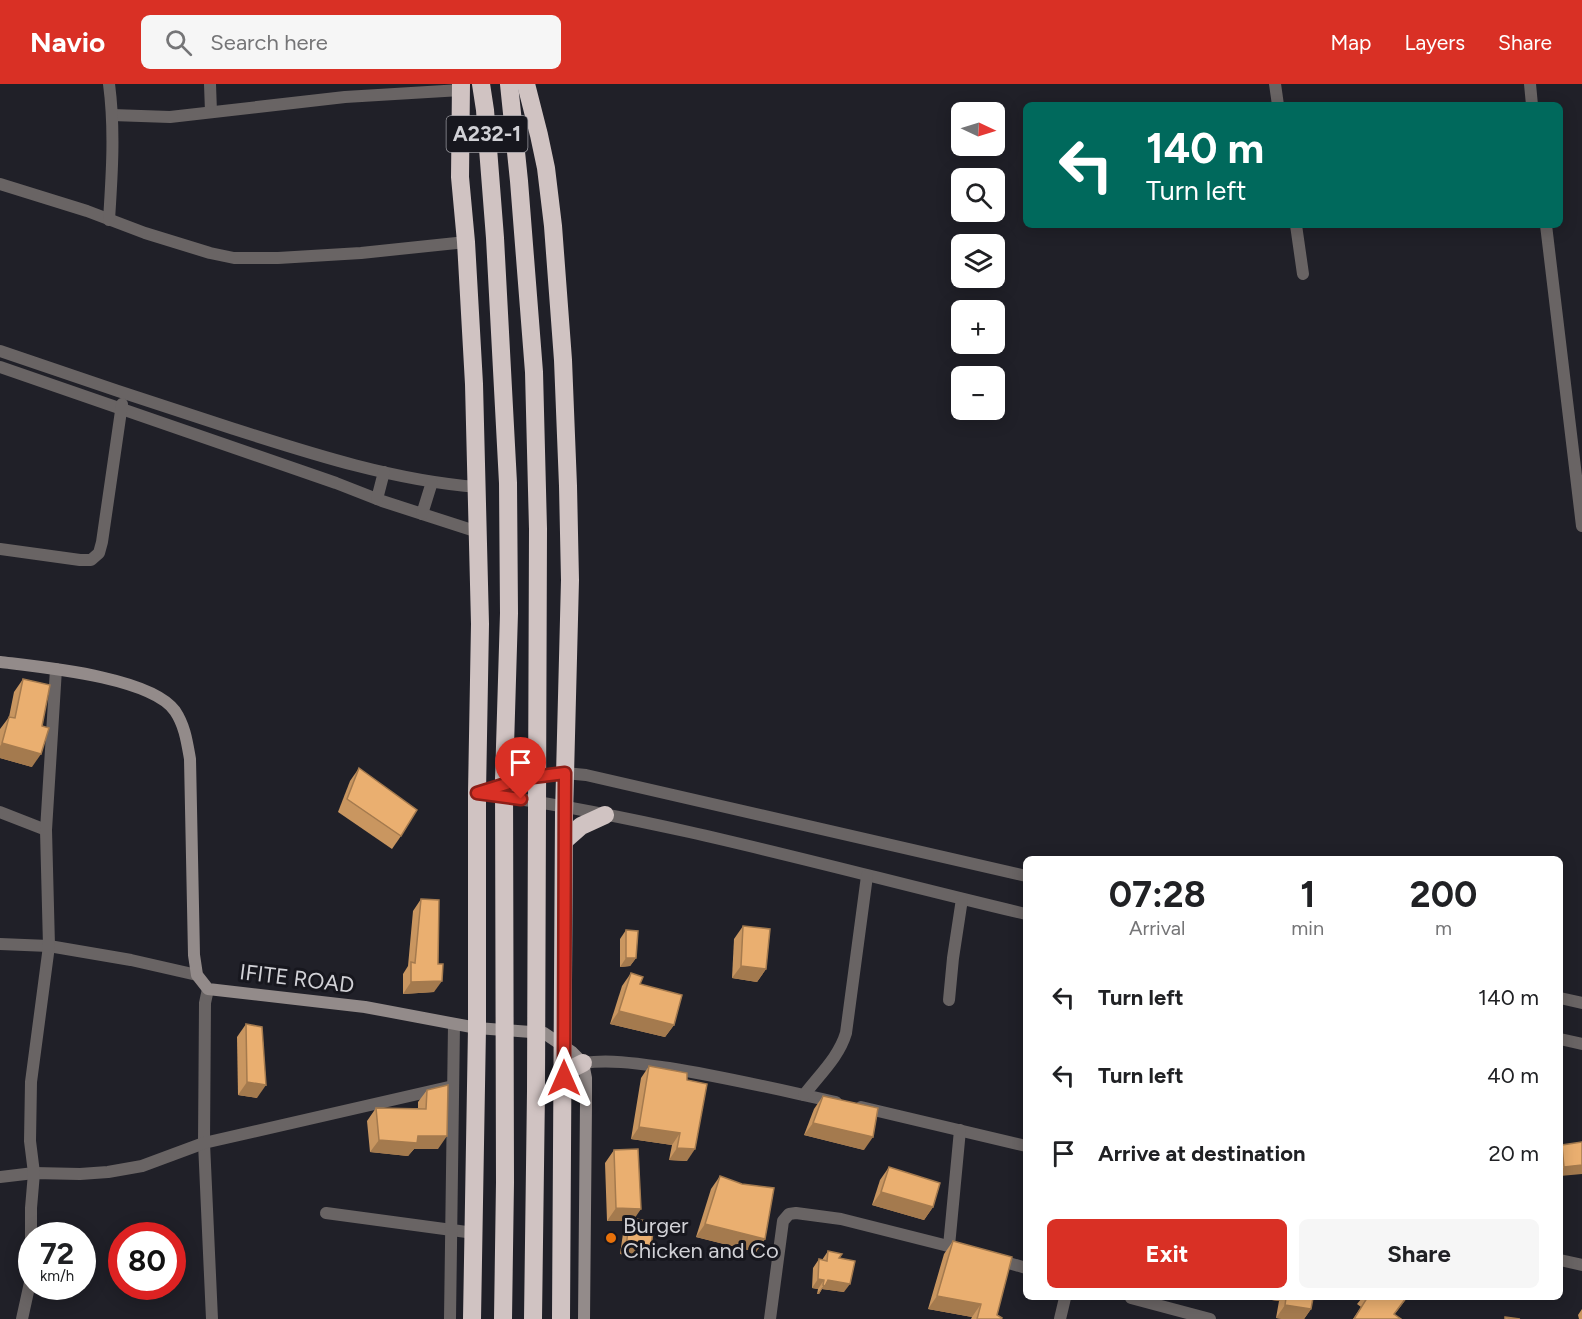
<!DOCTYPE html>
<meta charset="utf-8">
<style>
body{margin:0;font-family:Figtree,sans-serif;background:#f6f6f6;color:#202124;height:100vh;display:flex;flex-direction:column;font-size:22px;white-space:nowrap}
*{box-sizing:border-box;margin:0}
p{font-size:20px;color:#757577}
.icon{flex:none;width:33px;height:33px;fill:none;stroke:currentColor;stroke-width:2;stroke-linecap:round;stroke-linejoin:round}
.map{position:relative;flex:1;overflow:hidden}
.panel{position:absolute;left:1023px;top:772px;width:540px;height:444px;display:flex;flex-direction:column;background:#fff;border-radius:9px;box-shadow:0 3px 15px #0003}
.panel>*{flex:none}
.hud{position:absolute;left:1023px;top:18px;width:540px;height:126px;border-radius:9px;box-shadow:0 3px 15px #0003;background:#00695c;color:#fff;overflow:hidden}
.needle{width:39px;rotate:94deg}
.tools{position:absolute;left:951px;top:18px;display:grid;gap:12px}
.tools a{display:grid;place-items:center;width:54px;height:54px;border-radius:9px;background:#fff;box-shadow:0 3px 15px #0003;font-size:30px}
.speed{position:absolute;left:18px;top:1138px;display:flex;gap:12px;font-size:30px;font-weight:700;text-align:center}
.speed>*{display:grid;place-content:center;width:78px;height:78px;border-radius:50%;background:#fff;box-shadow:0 3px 15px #0003;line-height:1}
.speed small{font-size:15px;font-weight:400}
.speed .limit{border:9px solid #d22;background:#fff;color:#111}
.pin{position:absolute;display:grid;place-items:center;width:51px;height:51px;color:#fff;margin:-62px -26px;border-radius:50% 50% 50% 0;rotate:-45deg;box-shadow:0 0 6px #0007}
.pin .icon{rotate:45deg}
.me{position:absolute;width:66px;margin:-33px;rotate:0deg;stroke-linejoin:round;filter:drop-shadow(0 0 4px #0008)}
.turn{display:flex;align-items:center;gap:21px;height:126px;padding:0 24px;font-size:27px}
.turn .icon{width:78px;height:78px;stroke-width:2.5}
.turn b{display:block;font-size:42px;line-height:51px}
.eta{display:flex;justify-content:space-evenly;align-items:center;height:102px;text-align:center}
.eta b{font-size:36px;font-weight:700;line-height:42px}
.action{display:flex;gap:12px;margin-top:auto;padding:12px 24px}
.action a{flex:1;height:69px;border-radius:9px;background:#d93025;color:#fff;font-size:24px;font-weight:700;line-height:69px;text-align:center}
.action a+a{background:#f6f6f6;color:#202124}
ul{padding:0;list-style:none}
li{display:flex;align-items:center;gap:18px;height:78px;padding:0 24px}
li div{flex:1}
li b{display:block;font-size:22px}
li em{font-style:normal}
header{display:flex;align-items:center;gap:36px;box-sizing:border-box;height:84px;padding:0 30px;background:#d93025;color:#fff}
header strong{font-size:28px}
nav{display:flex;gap:33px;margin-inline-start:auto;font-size:21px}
.search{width:420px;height:54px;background:#f6f6f6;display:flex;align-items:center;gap:15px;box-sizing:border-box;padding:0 21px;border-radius:9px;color:#757577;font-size:22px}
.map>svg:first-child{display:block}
</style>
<header>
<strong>Navio</strong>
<div class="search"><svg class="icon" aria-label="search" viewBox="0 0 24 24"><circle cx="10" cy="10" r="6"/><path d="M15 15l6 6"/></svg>Search here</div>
<nav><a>Map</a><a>Layers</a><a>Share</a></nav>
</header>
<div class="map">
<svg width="1582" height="1235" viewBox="0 0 1582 1235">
<rect width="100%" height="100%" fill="#202028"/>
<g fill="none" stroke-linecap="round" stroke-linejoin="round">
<g stroke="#696464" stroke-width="12">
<path d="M210 0 211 28"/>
<path d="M1275 0 1278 21"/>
<path d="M1530 0 1532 21"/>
<path d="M112 31 170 33 345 13 461 6"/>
<path d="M0 100 87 127 145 149 210 169 234 174H278L361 169 466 158"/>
<path d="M109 136C112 90 115 45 109 0"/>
<path d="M1296 141 1303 190"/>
<path d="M1546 141 1582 442"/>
<path d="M0 267C78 294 156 320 234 345 312 370 396 397 478 403"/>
<path d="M0 283 336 399 382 417 478 448"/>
<path d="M377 415 384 388"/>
<path d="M422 430 432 398"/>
<path d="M0 465 80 476H91L99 469 102 458 122 320"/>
<path d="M477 709 525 694 565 689 586 691 1026 792"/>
<path d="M499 712C677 738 851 789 1026 830"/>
<path d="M0 728 46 746"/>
<path d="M0 860 49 862 131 876 197 891"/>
<path d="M208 905 205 919 204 1059 212 1235"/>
<path d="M1560 914 1582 919"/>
<path d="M949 916 953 874 962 815"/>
<path d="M1560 955 1582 960"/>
<path d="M583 979C612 975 640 980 669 984 725 993 780 1006 836 1018"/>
<path d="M804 1011C819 991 839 973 846 949L867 792"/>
<path d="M861 1023 1026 1062"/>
<path d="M0 1093 34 1089 80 1090 108 1088 142 1082 204 1059 453 1002"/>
<path d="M326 1129 474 1149"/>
<path d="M949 1162 960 1046"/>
<path d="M995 1175 1026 1184"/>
<path d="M1560 1176 1582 1181"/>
<path d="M1131 1214 1210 1235"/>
<path d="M22 1235 31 1194V1124L34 1089 30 1057 31 998 49 862 46 746 56 585"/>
<path d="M450 1235 454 940"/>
<path d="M770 1235 783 1137 789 1130 796 1129 841 1135 964 1166"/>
<path d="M1060 1235 1065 1214"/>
</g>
<path stroke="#938b8a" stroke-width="12" d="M0 578C41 583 151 593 175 627 185 642 187 658 190 675L194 871 197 891 208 905 365 923 477 944 544 949 572 968 583 979 586 994V1019L584 1235"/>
<g stroke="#d0c3c2" stroke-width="18">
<path d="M461 0 460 93 466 158 474 300 480 540 477 709V944L472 1235"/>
<path d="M481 0 485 26 495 154 508 399 509 529 504 696 505 1098 503 1235"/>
<path d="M509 0 519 97 534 288 538 445 536 1007 533 1235"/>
<path d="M526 0 539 51 546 84 553 142 563 276 568 402 570 496 564 730 561 1235"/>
<path d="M564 757 581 742 605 731"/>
<path d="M563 994 569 986 583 979"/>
</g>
</g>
<g fill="#c99660">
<path d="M23 595 32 683 0 674V645L9 633 14 608Z"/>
<path d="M359 684 401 752 392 765 338 728 350 697Z"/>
<path d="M421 815 434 908 403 910V890L408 882 413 827Z"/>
<path d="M743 842 766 885 757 898 732 894 734 855Z"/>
<path d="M626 846 636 874 630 882 620 883V855Z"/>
<path d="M631 889 674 941 665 953 610 940 622 902Z"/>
<path d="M246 940 257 1014 238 1011 237 953Z"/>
<path d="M649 982 687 996V1077L669 1076 672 1061 631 1055 641 994Z"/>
<path d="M427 1006 438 1065H414L408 1072 370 1068 367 1037 376 1024H418V1018Z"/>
<path d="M823 1012 864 1066 804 1051 814 1025Z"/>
<path d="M1582 1058 1560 1092V1064L1562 1061Z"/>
<path d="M614 1066 634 1135 651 1164 645 1173 620 1170 624 1143 628 1137H607L605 1079Z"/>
<path d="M889 1083 933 1123 924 1136 872 1121 880 1096Z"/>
<path d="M720 1092 765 1155 756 1168 696 1153 711 1105Z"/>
<path d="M953 1157 997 1231 1001 1235H971L972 1233 928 1225 944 1170Z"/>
<path d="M828 1167 839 1174 844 1208 822 1205 819 1210H817L818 1205 812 1204 813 1184 819 1175 822 1176Z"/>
<path d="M1258 1214H1313L1311 1225 1304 1235H1283L1276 1234 1279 1217Z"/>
<path d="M1362 1214H1407L1394 1231 1401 1235H1353L1361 1223 1357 1220Z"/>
<path d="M1582 1225V1235H1579L1578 1231Z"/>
</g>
<g fill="#a47a4e">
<path d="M2 659 41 670 32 683 0 674V662Z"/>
<path d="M626 874H636L630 882 620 883Z"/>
<path d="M741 882 766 885 757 898 732 894Z"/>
<path d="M442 897 434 908 403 910 411 898Z"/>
<path d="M619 927 674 941 665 953 610 940Z"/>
<path d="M247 998 266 1001 257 1014 238 1011Z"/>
<path d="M813 1039 873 1053 864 1066 804 1051Z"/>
<path d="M639 1043 680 1049 672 1061 631 1055Z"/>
<path d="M418 1052H447L438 1065H414L408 1072 370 1068 379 1056Z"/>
<path d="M677 1064 695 1065 687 1077 669 1076Z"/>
<path d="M1582 1081V1090L1560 1092V1088L1564 1083Z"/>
<path d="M881 1108 933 1123 924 1136 872 1121Z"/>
<path d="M616 1124 641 1125 632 1138 630 1134 628 1137H607Z"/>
<path d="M705 1140 765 1155 756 1168 696 1153Z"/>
<path d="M626 1162 651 1164 645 1173 620 1170Z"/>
<path d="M818 1195 824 1196 818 1205 812 1204Z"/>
<path d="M828 1196 850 1200 844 1208 822 1205 819 1210H817Z"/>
<path d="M937 1212 981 1220 972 1233 928 1225Z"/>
<path d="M1258 1214H1282L1279 1217Z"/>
<path d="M1285 1221 1311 1225 1304 1235H1283L1276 1234Z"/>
</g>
<g fill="#eaaf70" stroke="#a47a4e" stroke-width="1.5">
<path d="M23 595 50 601 42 642 49 644 41 670 2 659 9 633 15 634Z"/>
<path d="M359 684 417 726 401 752 347 715Z"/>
<path d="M421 815 439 816 438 880H443L442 897 411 898V878L415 879Z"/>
<path d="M743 842 770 845 766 885 741 882Z"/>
<path d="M626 846 638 847 636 874H626Z"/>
<path d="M631 889 643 893 640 900 682 911 674 941 619 927Z"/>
<path d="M246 940 262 943 266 1001 247 998Z"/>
<path d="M649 982 687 989V996L707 1000 695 1065 677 1064 680 1049 639 1043Z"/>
<path d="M448 1001 447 1052H418L417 1059 379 1056 376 1024 426 1025 427 1006Z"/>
<path d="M823 1012 878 1024 873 1053 813 1039Z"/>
<path d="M1582 1058V1081L1564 1083 1562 1061Z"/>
<path d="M638 1065 641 1125 616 1124 614 1066Z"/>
<path d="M889 1083 940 1099 933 1123 881 1108Z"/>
<path d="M720 1092 742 1100 774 1104 765 1155 705 1140Z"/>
<path d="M630 1134 654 1138 651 1164 626 1162Z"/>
<path d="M953 1157 1012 1173 997 1231 1002 1234 1001 1235H977L981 1220 937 1212Z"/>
<path d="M828 1167 842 1170 839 1174 855 1177 850 1200 828 1196 825 1202 823 1201 824 1196 818 1195 819 1175 827 1177Z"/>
<path d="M1286 1214H1313L1311 1225 1285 1221Z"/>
<path d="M1367 1214H1406L1394 1230 1401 1235H1354Z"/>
<path d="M1505 1233 1520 1235H1505Z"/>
</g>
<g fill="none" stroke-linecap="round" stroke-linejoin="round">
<g stroke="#8d1f18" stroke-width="15">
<path id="route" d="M521 715 477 709 525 694 565 689 564 994"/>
</g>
<use href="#route" stroke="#d93025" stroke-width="10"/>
</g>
<circle fill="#e8710a" stroke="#17171e" stroke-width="2" cx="611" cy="1154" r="6"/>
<g text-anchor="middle" stroke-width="6" stroke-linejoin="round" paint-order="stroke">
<rect fill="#17171e" stroke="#99999f" stroke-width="1.5" x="446.5" y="32" width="81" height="36" rx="4.5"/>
<g font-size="21" font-weight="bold" fill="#d1d1d6">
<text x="487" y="57">A232-1</text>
</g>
<g font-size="22" fill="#d1d1d6" stroke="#17171e">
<text transform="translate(297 894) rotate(7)" y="8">IFITE ROAD</text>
</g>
<g font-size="22" fill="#d1d1d6" stroke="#17171e" text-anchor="start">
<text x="623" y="1149">Burger<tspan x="623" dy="25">Chicken and Co</tspan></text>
</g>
</g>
</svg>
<div class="tools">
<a><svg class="needle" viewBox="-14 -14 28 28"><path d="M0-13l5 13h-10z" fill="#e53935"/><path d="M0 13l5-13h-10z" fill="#757577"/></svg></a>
<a><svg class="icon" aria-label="search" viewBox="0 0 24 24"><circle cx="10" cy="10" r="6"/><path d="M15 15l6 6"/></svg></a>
<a><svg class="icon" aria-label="layers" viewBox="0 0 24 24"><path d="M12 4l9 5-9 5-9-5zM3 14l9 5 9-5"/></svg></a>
<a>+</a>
<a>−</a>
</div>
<div class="speed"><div>72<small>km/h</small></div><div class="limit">80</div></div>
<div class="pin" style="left:521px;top:715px;background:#d93025"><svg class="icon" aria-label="arrive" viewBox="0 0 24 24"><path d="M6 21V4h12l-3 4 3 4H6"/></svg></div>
<svg class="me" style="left:564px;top:994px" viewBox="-20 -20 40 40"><path d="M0-17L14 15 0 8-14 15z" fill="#d93025" stroke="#fff" stroke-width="4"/></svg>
<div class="hud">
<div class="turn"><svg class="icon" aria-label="left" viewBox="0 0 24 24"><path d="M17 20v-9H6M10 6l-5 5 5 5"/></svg><div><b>140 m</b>Turn left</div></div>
</div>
<section class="panel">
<div class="eta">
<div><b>07:28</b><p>Arrival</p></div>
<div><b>1</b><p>min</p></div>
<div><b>200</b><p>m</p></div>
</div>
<ul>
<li><svg class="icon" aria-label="left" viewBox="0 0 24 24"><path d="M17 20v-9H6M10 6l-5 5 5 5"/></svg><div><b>Turn left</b></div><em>140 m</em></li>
<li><svg class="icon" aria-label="left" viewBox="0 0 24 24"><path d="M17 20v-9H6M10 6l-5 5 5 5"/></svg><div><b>Turn left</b></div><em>40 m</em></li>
<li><svg class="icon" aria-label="arrive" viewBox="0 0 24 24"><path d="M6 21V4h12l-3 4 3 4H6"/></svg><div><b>Arrive at destination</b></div><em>20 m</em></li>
</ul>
<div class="action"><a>Exit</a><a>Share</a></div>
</section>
</div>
